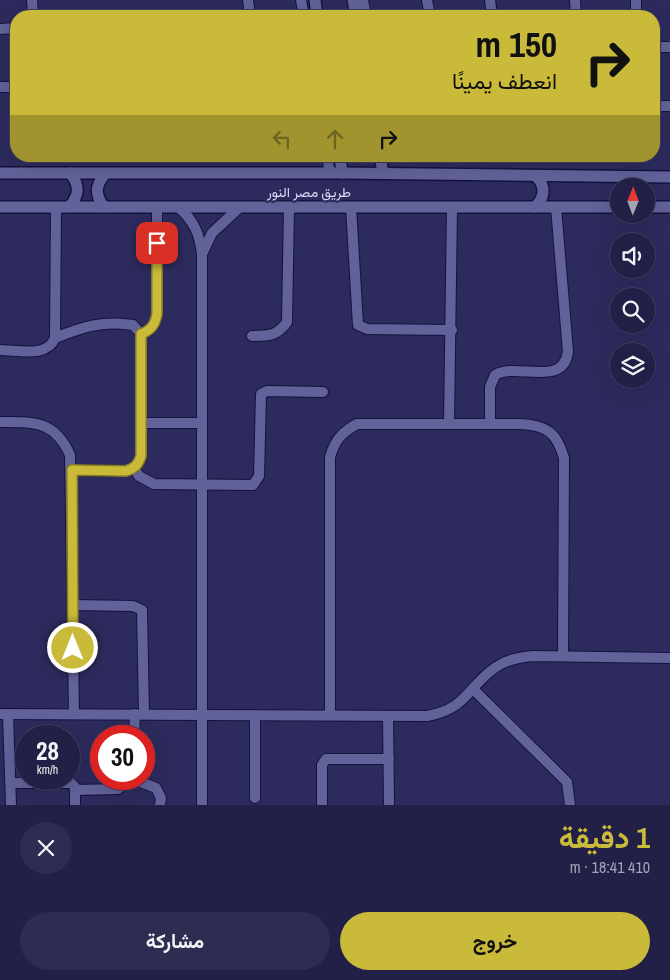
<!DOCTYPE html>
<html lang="ar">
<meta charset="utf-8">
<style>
body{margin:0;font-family:"Archivo Narrow",Vazirmatn,sans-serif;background:#2e2d51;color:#f1f3f6;direction:rtl;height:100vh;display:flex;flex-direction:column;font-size:19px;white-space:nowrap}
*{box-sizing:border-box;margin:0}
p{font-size:16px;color:#a2a3b3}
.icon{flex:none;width:28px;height:28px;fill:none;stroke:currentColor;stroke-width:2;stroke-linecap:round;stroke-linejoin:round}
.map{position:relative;height:805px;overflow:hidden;direction:ltr}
.panel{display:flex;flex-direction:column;background:#222046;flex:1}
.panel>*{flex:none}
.banner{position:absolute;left:10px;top:10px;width:650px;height:152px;border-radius:20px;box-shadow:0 5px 20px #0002,0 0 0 1px #3f3e5f;direction:rtl;background:#caba3a;color:#111;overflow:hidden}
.needle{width:32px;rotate:1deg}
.fabs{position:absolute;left:610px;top:178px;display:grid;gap:10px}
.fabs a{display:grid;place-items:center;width:45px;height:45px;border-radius:50%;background:#222046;box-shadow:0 5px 20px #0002,0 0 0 1px #3f3e5f;font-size:25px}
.speed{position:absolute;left:15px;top:725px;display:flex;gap:10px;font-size:25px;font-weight:700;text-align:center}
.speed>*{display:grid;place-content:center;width:65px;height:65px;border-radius:50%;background:#222046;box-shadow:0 5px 20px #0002,0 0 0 1px #3f3e5f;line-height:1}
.speed small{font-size:12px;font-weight:400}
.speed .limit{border:8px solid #d22;background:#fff;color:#111}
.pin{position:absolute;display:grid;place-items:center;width:42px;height:42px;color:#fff;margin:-21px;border-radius:10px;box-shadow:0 2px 8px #0006}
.me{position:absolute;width:55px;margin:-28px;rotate:0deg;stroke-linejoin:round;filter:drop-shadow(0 0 4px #0008)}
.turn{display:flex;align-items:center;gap:18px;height:105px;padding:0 20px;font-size:22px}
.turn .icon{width:65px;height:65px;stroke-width:2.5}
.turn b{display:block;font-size:35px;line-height:42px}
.lanes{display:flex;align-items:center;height:48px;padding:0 20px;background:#0003;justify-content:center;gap:25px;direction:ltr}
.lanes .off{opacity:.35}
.round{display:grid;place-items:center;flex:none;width:52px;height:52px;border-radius:26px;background:#2e2d51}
.headline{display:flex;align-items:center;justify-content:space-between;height:85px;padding:0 20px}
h1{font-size:30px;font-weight:700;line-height:38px;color:#caba3a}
.primary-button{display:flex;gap:10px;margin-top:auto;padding:10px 20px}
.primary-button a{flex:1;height:58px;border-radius:30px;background:#caba3a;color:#111;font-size:20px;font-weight:700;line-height:58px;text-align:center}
.primary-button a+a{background:#2e2d51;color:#f1f3f6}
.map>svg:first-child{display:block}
</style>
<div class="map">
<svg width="670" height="805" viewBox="0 0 670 805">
<rect width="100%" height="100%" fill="#2d2b5d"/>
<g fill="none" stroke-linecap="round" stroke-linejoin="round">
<g stroke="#171141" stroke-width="12">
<g id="minor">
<path d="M32 0 33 16"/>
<path d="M248 0 250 16"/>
<path d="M301 0 304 16"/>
<path d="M363 0 366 16"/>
<path d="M427 0 430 16"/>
<path d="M490 0 492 16"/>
<path d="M575 0 576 16"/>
<path d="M636 16V0"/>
<path d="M0 29 16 28"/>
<path d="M654 47H670"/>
<path d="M0 87H16"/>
<path d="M654 106H670"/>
<path d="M327 156 330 173"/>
<path d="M178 207C194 220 200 235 202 255V805"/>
<path d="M351 207 358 325 367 329 452 330"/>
<path d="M203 252 212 233 240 207"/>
<path d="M141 334C151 330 155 325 157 315V207"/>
<path d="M252 336C269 336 277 336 287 322L289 207"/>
<path d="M55 338C82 327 104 320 133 325L141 334V456C138 465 135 468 127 471L71 470"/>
<path d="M0 350C18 350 47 358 55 338L56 207"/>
<path d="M0 422C34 422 54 420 70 455L74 714"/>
<path d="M141 423H202"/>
<path d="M449 423 452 207"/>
<path d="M490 423V387L495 375C517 362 563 388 568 352L556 207"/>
<path d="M134 468 139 476 154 484 253 485 259 476 261 394 267 391 323 392"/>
<path d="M73 605 133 606 142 610 144 714"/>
<path d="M473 689 567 782 570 805"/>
<path d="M0 714 427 716C467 709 467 687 496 667 506 660 520 657 533 656L670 658"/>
<path d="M8 714 11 805"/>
<path d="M255 715V798"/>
<path d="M330 715V457C335 440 342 432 357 424H520C547 425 557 433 564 458L563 656"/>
<path d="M388 716 389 805"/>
<path d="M134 736 135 714"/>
<path d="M133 779 156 788 161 798 160 805"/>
<path d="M11 783H71L75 787V805"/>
<path d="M75 790 118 789 130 779"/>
<path d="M322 805V765L326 759H389"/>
</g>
</g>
<g stroke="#171141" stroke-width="14">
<g id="tertiary">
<path d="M315 0 317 16"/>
<path d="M353 0 356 16"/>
<path d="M340 156 342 173"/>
<path d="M380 156 383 173"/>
<path d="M0 173H342L670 177"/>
<path d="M0 207H619"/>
<path d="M69 207C80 195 80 185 70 173"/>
<path d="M104 207C95 195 95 186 105 174"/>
<path d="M535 207C545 198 546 186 536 176"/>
<path d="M646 207H670"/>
</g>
</g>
<use href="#minor" stroke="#616299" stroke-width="10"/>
<use href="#tertiary" stroke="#616299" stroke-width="11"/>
</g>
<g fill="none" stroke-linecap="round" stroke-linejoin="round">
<g stroke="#837926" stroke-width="12">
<path id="route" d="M73 648 72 470 126 471C135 468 138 465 141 456V334C151 330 155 325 157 314V243"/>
</g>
<use href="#route" stroke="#caba3a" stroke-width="9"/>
</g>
<g text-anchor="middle" stroke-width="4.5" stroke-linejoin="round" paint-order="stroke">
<g font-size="14" fill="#d8dafa" stroke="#2d2b5d">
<text x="309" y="197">طريق مصر النور</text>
</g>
</g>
</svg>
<div class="fabs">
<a><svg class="needle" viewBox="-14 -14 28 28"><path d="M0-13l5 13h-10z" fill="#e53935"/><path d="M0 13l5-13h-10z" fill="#a2a3b3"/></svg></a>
<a><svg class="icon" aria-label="sound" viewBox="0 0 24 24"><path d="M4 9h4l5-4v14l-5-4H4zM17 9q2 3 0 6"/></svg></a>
<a><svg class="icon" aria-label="search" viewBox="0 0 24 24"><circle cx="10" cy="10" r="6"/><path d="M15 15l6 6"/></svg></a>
<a><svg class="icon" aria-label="layers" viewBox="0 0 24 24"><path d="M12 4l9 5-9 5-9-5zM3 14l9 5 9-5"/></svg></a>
</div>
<div class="speed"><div>28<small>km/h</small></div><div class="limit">30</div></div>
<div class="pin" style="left:157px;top:243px;background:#d93025"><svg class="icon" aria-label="arrive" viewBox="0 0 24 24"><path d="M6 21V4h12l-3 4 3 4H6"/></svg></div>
<svg class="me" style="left:73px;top:648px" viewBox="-20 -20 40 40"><circle r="17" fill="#caba3a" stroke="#fff" stroke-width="3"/><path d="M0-11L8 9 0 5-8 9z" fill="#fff"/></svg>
<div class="banner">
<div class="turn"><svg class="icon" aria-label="right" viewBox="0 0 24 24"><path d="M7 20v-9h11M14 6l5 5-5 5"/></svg><div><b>150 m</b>انعطف يمينًا</div></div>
<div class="lanes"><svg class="icon off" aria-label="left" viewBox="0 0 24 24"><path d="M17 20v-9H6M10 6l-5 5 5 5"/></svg><svg class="icon off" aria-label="ahead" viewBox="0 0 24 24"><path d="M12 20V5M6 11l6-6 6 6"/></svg><svg class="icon" aria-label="right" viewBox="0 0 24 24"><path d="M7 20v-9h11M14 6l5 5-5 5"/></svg></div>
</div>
</div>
<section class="panel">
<div class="headline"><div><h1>1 دقيقة</h1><p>410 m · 18:41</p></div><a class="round"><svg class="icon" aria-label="close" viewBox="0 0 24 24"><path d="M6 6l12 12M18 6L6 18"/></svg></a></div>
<div class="primary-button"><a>خروج</a><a>مشاركة</a></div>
</section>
